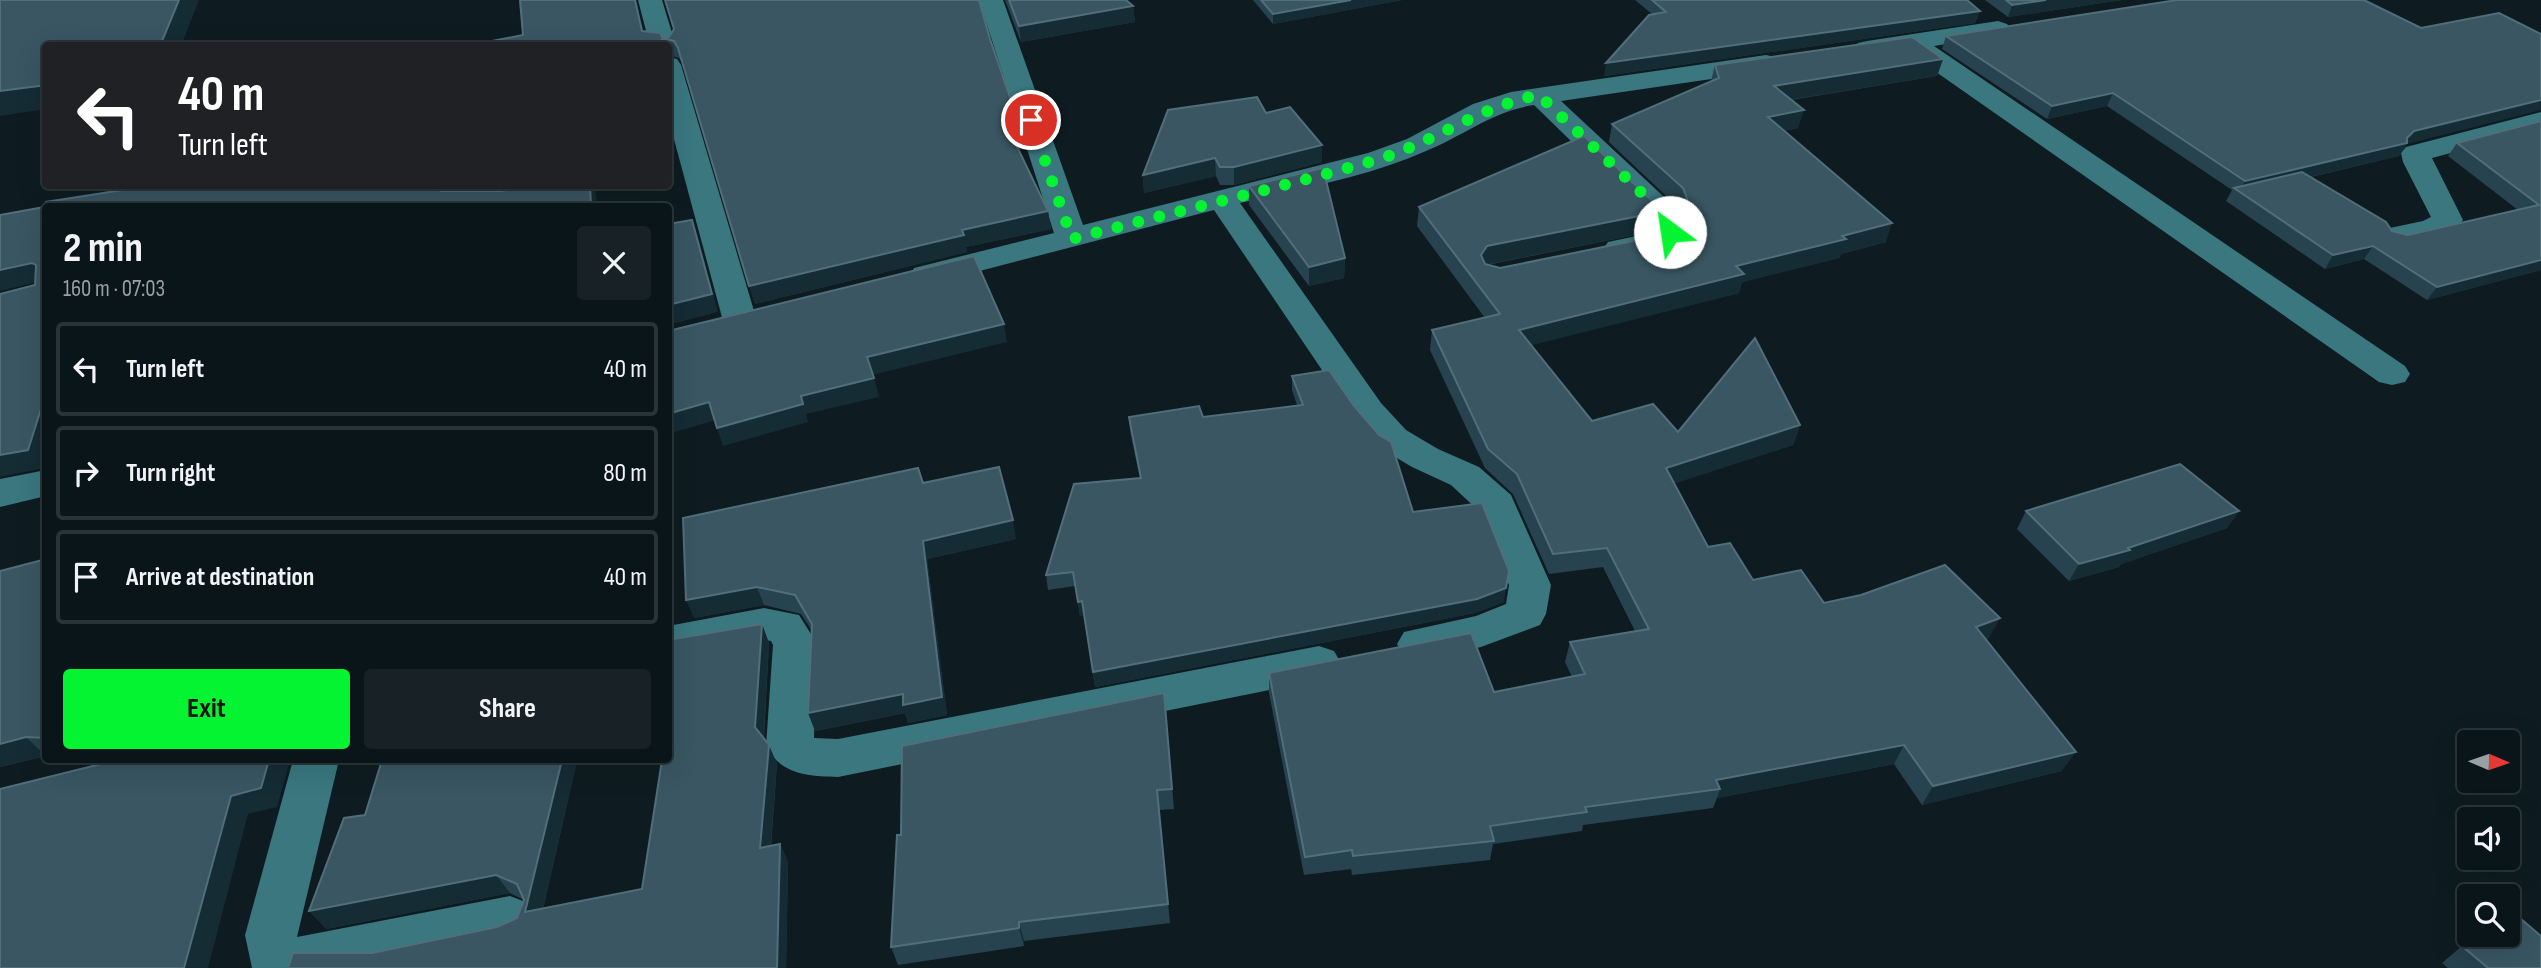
<!DOCTYPE html>
<meta charset="utf-8">
<style>
body{margin:0;font-family:"Sofia Sans Condensed",sans-serif;background:#182226;color:#f1f3f6;height:100vh;display:flex;flex-direction:column;font-size:26px;white-space:nowrap}
*{box-sizing:border-box;margin:0}
p{font-size:23px;color:#999fa2}
.icon{flex:none;width:38px;height:38px;fill:none;stroke:currentColor;stroke-width:2;stroke-linecap:round;stroke-linejoin:round}
.map{position:relative;flex:1;overflow:hidden}
.panel{position:absolute;left:42px;top:203px;width:630px;height:560px;display:flex;flex-direction:column;background:#0a1519;border-radius:7px;box-shadow:0 7px 28px #0002,0 0 0 2px #2a3438}
.panel>*{flex:none}
.banner{position:absolute;left:42px;top:42px;width:630px;height:147px;border-radius:7px;box-shadow:0 7px 28px #0002,0 0 0 2px #2a3438;background:#202124;color:#fff;overflow:hidden}
.needle{width:46px;rotate:92deg}
.tools{position:absolute;left:2457px;top:730px;display:grid;gap:14px}
.tools a{display:grid;place-items:center;width:63px;height:63px;border-radius:7px;background:#0a1519;box-shadow:0 7px 28px #0002,0 0 0 2px #2a3438;font-size:35px}
.pin{position:absolute;display:grid;place-items:center;width:60px;height:60px;color:#fff;margin:-30px;border:4px solid #fff;border-radius:50%;box-shadow:0 2px 7px #0007}
.me{position:absolute;width:77px;margin:-38px;rotate:329deg;stroke-linejoin:round;filter:drop-shadow(0 0 5px #0008)}
.turn{display:flex;align-items:center;gap:24px;height:147px;padding:0 21px;font-size:32px}
.turn .icon{width:91px;height:91px;stroke-width:2.5}
.turn b{display:block;font-size:49px;line-height:60px}
.round{display:grid;place-items:center;flex:none;width:74px;height:74px;border-radius:7px;background:#182226}
.summary{display:flex;align-items:center;justify-content:space-between;height:119px;padding:0 21px}
h1{font-size:42px;font-weight:700;line-height:52px}
.button{display:flex;gap:14px;margin-top:auto;padding:14px 21px}
.button a{flex:1;height:80px;border-radius:7px;background:#05f432;color:#111;font-size:28px;font-weight:700;line-height:80px;text-align:center}
.button a+a{background:#182226;color:#f1f3f6}
ul{padding:0;list-style:none}
li{display:flex;align-items:center;gap:21px;height:94px;margin:0 14px 10px;padding:0 7px;border:4px solid #2a3438;border-radius:7px}
li div{flex:1}
li b{display:block;font-size:26px}
li em{font-style:normal}
.map>svg:first-child{display:block}
</style>
<div class="map">
<svg width="2541" height="968" viewBox="0 0 2541 968">
<rect width="100%" height="100%" fill="#0e1c21"/>
<g fill="none" stroke-linecap="round" stroke-linejoin="round">
<g fill="#3a777f" fill-rule="evenodd">
<path d="M638 0H662L676 46 672 52H668V46H650Z"/>
<path d="M979 0H1003L1083 225 1368 153 1407 139 1473 104 1511 92 1766 55 1775 57 1779 63 1775 69 1766 71 1561 101 1676 208 1686 232C1671 253 1632 262 1608 256L1603 249 1608 242 1646 234 1654 229 1650 218 1534 105C1493 111 1463 136 1426 151 1368 177 1302 188 1240 203L1381 403 1406 430 1438 449 1479 467 1511 495 1551 585 1546 614 1540 625 1481 647 1419 661 1404 656 1397 644 1404 632 1476 616 1506 604 1509 585 1480 512 1451 485 1412 467 1380 448 1355 419 1214 210 926 285 914 282 910 275 914 268 1054 233Z"/>
<path d="M1998 21 2007 24 2011 29 2007 34 1934 46 2405 366 2410 374 2405 382 2392 385 2379 382 1906 51 1867 57 1858 55 1854 49 1858 43 1867 41Z"/>
<path d="M668 57 677 59 681 65 757 321 752 328 740 331 728 328 723 321 668 117Z"/>
<path d="M2541 112V129L2432 158 2463 220C2448 240 2408 248 2385 243L2380 236 2385 229 2423 221 2431 217 2403 162 2401 153 2406 147Z"/>
<path d="M46 470V496L0 507V479Z"/>
<path d="M764 608 799 615 816 642 814 738 838 739 1319 646 1334 651 1341 663 1334 675 1319 680 838 777C808 776 781 775 766 746L773 645 771 641 764 640 668 660V626Z"/>
<path d="M293 760H339L297 937 510 896 528 903 535 919 528 935 510 942 388 968H252L245 935Z"/>
</g>
</g>
<g fill="#27434f">
<path d="M1005 0H1126L1133 6 1135 22 1021 42Z"/>
<path d="M1253 0H1402L1273 24Z"/>
<path d="M1635 0H1967L1980 11 1975 23 1604 76 1652 14Z"/>
<path d="M1985 0H2122L2008 17Z"/>
<path d="M674 29 990 39 1025 149 1019 150 1048 211 1051 229 966 247 967 252 755 304 683 64 679 58 669 55 668 46H667L664 39 669 37Z"/>
<path d="M1946 36 2407 144 2399 156 2311 177 2392 231 2408 235 2518 210 2448 156 2457 143 2541 121V270L2427 300 2364 259 2325 269 2226 201 2232 190 2107 106 2047 119 1942 49Z"/>
<path d="M1943 59 1937 76 1791 100 1798 128 1784 131 1886 242 1841 254 1839 258 1742 282 1739 293 1531 345 1592 421 1678 432 1800 425 1793 445 1674 483 1708 547 1753 580 1824 603 1989 638 1986 639 2062 771 1922 805 1894 764 1717 798 1713 808 1583 825 1582 831 1493 844 1490 860 1352 875 1351 869 1304 875 1269 693V673L1494 692 1572 677 1565 662 1570 642 1635 631 1603 567 1549 574 1513 494 1485 468 1430 350 1432 330 1485 318 1417 226 1419 207 1651 228 1645 233 1487 265 1500 268 1672 233 1684 222 1678 207 1609 142 1612 124 1711 81 1715 65Z"/>
<path d="M1266 113 1322 145V162L1234 185H1220L1216 176 1144 193 1143 175Z"/>
<path d="M1249 186 1345 258 1344 278 1309 286 1249 205Z"/>
<path d="M1292 376 1413 512 1504 602 1475 613 1095 687 1084 615 1080 616 1075 586 1048 590 1046 575 1140 479 1130 431 1129 417H1203L1297 405 1292 390Z"/>
<path d="M923 483 1016 539 927 559 947 715 908 723 905 713 815 731 812 631 801 614 764 605 694 618Z"/>
<path d="M2026 511H2239L2227 528 2121 564 2119 567 2069 581 2017 529Z"/>
<path d="M46 559V756L0 767V571Z"/>
<path d="M762 624 769 643 764 738 777 764 771 846 780 844 788 862 786 968 372 953 497 927 517 918 524 900 510 893 326 929 365 815 576 765 543 909 642 889Z"/>
<path d="M1164 693 1174 809 1159 810 1170 923 1024 941V946L898 965 891 947 901 835Z"/>
<path d="M2462 946 2541 968H2448L2442 963Z"/>
</g>
<g fill="#152c35">
<path d="M179 0H199L181 46H160Z"/>
<path d="M635 0H636L647 46 642 31Z"/>
<path d="M1351 0H1402L1273 24V14Z"/>
<path d="M2046 0H2122L2008 17 2012 5Z"/>
<path d="M1133 6 1135 22 1021 42 1019 26Z"/>
<path d="M1980 11 1975 23 1604 76 1606 63Z"/>
<path d="M663 39 665 46H660V41Z"/>
<path d="M1943 59 1937 76 1769 103 1774 86Z"/>
<path d="M46 85V109L0 116V91Z"/>
<path d="M2113 93 2107 106 2047 119 2052 106Z"/>
<path d="M2541 100V110L2407 144 2399 156 2241 193 2239 191 2245 181 2407 138 2414 131Z"/>
<path d="M1804 110 1798 128 1763 135 1768 117Z"/>
<path d="M668 129 675 151 668 153 669 135Z"/>
<path d="M1022 132 1025 149 1013 151 1011 134Z"/>
<path d="M1322 145V162L1234 185V167Z"/>
<path d="M1215 158 1216 176 1144 193 1143 175Z"/>
<path d="M441 186H512L452 197 446 206 438 189Z"/>
<path d="M590 186H595L597 206H591Z"/>
<path d="M1655 209 1651 228 1645 233 1484 265 1481 255 1487 246Z"/>
<path d="M1048 211 1051 229 966 247 967 252 755 304 749 286 962 230Z"/>
<path d="M692 220 698 237 718 312 668 325V305Z"/>
<path d="M1892 223 1886 242 1841 254 1839 258 1742 282 1739 293 1516 349 1519 330 1736 266Z"/>
<path d="M2373 246 2364 259 2325 269 2333 255Z"/>
<path d="M1345 258 1344 278 1309 286V267Z"/>
<path d="M2541 260V270L2427 300 2437 287Z"/>
<path d="M32 263 45 280 0 291V270Z"/>
<path d="M1004 324 1007 342 872 375 867 357Z"/>
<path d="M874 378 879 397 806 414 808 422 723 446 717 428 801 396Z"/>
<path d="M46 393V461L44 468 0 477V455Z"/>
<path d="M709 402 716 420 668 434V414Z"/>
<path d="M1800 425 1793 445 1661 488 1666 468Z"/>
<path d="M2239 511 2227 528 2121 564 2119 567 2069 581 2079 564Z"/>
<path d="M1013 520 1016 539 927 559 947 715 908 723 905 713 815 731 808 713 903 694 923 541Z"/>
<path d="M757 587 764 605 694 618 686 600Z"/>
<path d="M1506 588 1504 602 1475 613 1095 687 1093 672Z"/>
<path d="M1082 601 1084 615 1080 616 1078 602Z"/>
<path d="M2000 618 1989 638 1966 647 1976 627Z"/>
<path d="M762 624 769 643 763 746 755 727Z"/>
<path d="M26 737 46 756 0 767V744Z"/>
<path d="M769 745 777 764 769 866 760 848Z"/>
<path d="M1904 745 1894 764 1717 798 1720 789 1716 780Z"/>
<path d="M2076 752 2062 771 1922 805 1933 786Z"/>
<path d="M269 760H290L277 807 248 814 208 968H184L231 796Z"/>
<path d="M562 760H610L576 765 538 930 525 912Z"/>
<path d="M780 844 788 862 786 968H777Z"/>
<path d="M496 875 510 893 326 929 309 911Z"/>
<path d="M1019 922 1024 941V946L1019 928Z"/>
</g>
<g fill="#395662" stroke="#506f7a" stroke-width="2">
<path d="M0 0H179L160 46H46V85L0 91Z"/>
<path d="M520 0H635L642 31 660 33 663 39 660 41V46H466L523 35Z"/>
<path d="M665 0H979L990 39 1022 132 1011 134 1048 211 962 230 964 235 749 286 678 48 674 41 664 39 669 37 674 29Z"/>
<path d="M1009 0H1126L1133 6 1019 26Z"/>
<path d="M1261 0H1351L1273 14Z"/>
<path d="M1652 0H1967L1980 11 1606 63 1649 15 1666 12Z"/>
<path d="M2006 0H2046L2012 5Z"/>
<path d="M2177 0H2364L2421 28 2499 13 2541 34V100L2414 131 2407 138V143L2245 181 2113 93 2052 106 1946 36Z"/>
<path d="M1912 37 1943 59 1774 86 1804 110 1768 117 1892 223 1842 236 1846 239 1736 266 1744 274 1519 330 1592 421 1653 404 1678 432 1755 338 1800 425 1666 468 1708 547 1730 543 1753 580 1801 570 1824 603 1861 595 1945 565 2000 618 1976 627 2076 752 1933 786 1904 745 1716 780 1720 789 1585 807 1587 812 1490 826 1494 841 1353 856 1352 850 1305 857 1269 673 1471 633 1494 692 1585 674 1570 642 1649 629 1607 548 1553 554 1517 474 1488 449 1432 330 1500 314 1419 207 1584 136 1652 201 1655 209 1649 214 1487 246 1481 255 1485 264 1500 268 1672 233 1693 214 1683 188 1612 124 1719 78 1715 65Z"/>
<path d="M1257 97 1266 113 1290 107 1322 145 1234 167H1220L1215 158 1143 175 1168 110Z"/>
<path d="M2541 121V260L2437 287 2373 246 2333 255 2234 188 2302 172 2386 222 2392 231 2408 235 2539 205 2457 143Z"/>
<path d="M1323 168 1345 258 1309 267 1249 186Z"/>
<path d="M148 186H441L438 189 441 191H501L531 186H590L591 206H46V393L28 450 0 455V294L35 285 36 265 32 263 0 270V215L44 207 46 202Z"/>
<path d="M692 220 712 294 668 305V224Z"/>
<path d="M974 256 1004 324 867 357 874 378 801 396 803 404 717 428 709 402 668 414V331Z"/>
<path d="M1329 370 1354 406 1379 435 1391 442 1413 512 1482 503 1509 571 1506 588 1477 599 1093 672 1082 601 1078 602 1073 572 1046 575 1074 484 1141 478 1129 417 1199 406 1203 417 1303 405 1292 376Z"/>
<path d="M2180 464 2239 511 2128 548 2130 550 2079 564 2026 511Z"/>
<path d="M999 467 1013 520 923 541 942 697 903 705V694L808 713 812 624 795 595 757 587 686 600 683 518 918 468 923 483Z"/>
<path d="M46 559V738L26 737 0 744V571Z"/>
<path d="M762 624 755 727 769 745 760 848 780 844 777 968H288L293 953H372L497 927 517 918 524 900 517 884 496 875 309 911 344 818 365 815 382 760H562L525 912 642 889 662 760H668V640Z"/>
<path d="M1164 693 1172 789 1157 790 1168 904 1019 922V928L891 947 897 835H901L902 746Z"/>
<path d="M117 760H269L261 788 231 796 184 968H0V789Z"/>
<path d="M2514 913 2541 936V968H2488L2462 946 2480 934H2508V917Z"/>
</g>
<g fill="none" stroke-linecap="round" stroke-linejoin="round">
<path stroke="#05f432" stroke-width="12" stroke-dasharray="0 21.6" d="M1031 120 1072 239C1173 212 1276 189 1376 160 1433 143 1480 106 1539 95L1665 215 1670 232"/>
</g>
</svg>
<div class="tools">
<a><svg class="needle" viewBox="-14 -14 28 28"><path d="M0-13l5 13h-10z" fill="#e53935"/><path d="M0 13l5-13h-10z" fill="#999fa2"/></svg></a>
<a><svg class="icon" aria-label="sound" viewBox="0 0 24 24"><path d="M4 9h4l5-4v14l-5-4H4zM17 9q2 3 0 6"/></svg></a>
<a><svg class="icon" aria-label="search" viewBox="0 0 24 24"><circle cx="10" cy="10" r="6"/><path d="M15 15l6 6"/></svg></a>
</div>
<div class="pin" style="left:1031px;top:120px;background:#d93025"><svg class="icon" aria-label="arrive" viewBox="0 0 24 24"><path d="M6 21V4h12l-3 4 3 4H6"/></svg></div>
<svg class="me" style="left:1670px;top:232px" viewBox="-20 -20 40 40"><circle r="19" fill="#fff"/><path d="M0-13L10 11 0 6-10 11z" fill="#05f432"/></svg>
<div class="banner">
<div class="turn"><svg class="icon" aria-label="left" viewBox="0 0 24 24"><path d="M17 20v-9H6M10 6l-5 5 5 5"/></svg><div><b>40 m</b>Turn left</div></div>
</div>
<section class="panel">
<div class="summary"><div><h1>2 min</h1><p>160 m · 07:03</p></div><a class="round"><svg class="icon" aria-label="close" viewBox="0 0 24 24"><path d="M6 6l12 12M18 6L6 18"/></svg></a></div>
<ul>
<li><svg class="icon" aria-label="left" viewBox="0 0 24 24"><path d="M17 20v-9H6M10 6l-5 5 5 5"/></svg><div><b>Turn left</b></div><em>40 m</em></li>
<li><svg class="icon" aria-label="right" viewBox="0 0 24 24"><path d="M7 20v-9h11M14 6l5 5-5 5"/></svg><div><b>Turn right</b></div><em>80 m</em></li>
<li><svg class="icon" aria-label="arrive" viewBox="0 0 24 24"><path d="M6 21V4h12l-3 4 3 4H6"/></svg><div><b>Arrive at destination</b></div><em>40 m</em></li>
</ul>
<div class="button"><a>Exit</a><a>Share</a></div>
</section>
</div>
